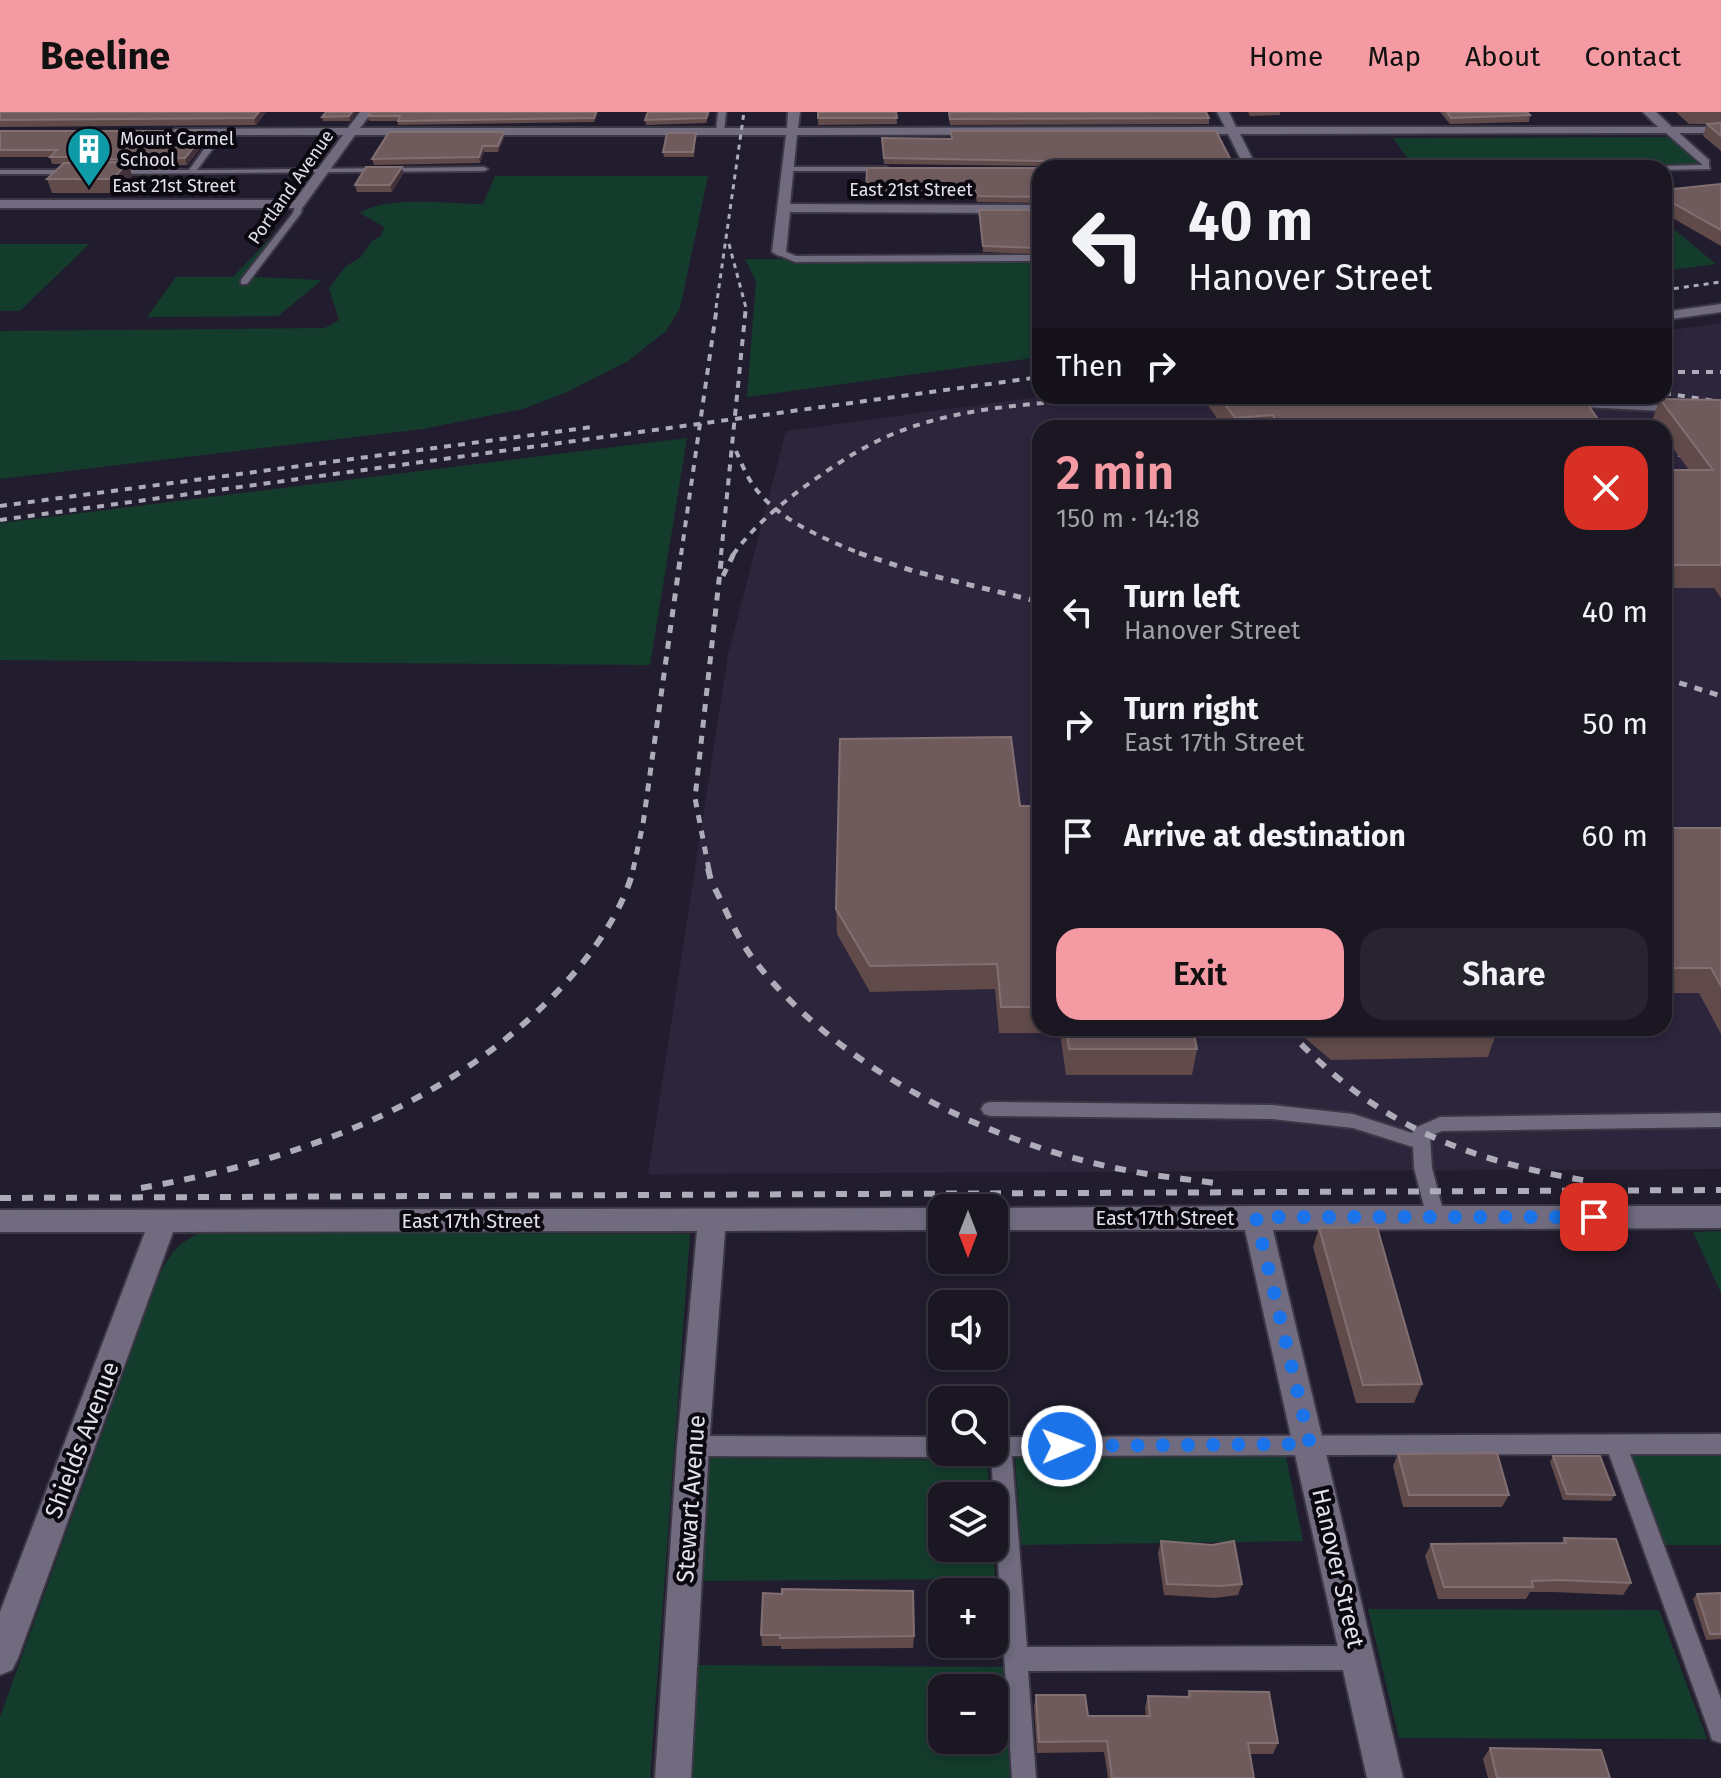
<!DOCTYPE html>
<meta charset="utf-8">
<style>
body{margin:0;font-family:"Fira Sans",sans-serif;background:#27232f;color:#f1f3f6;height:100vh;display:flex;flex-direction:column;font-size:30px;white-space:nowrap}
*{box-sizing:border-box;margin:0}
p{font-size:26px;color:#9f9fa5}
.icon{flex:none;width:44px;height:44px;fill:none;stroke:currentColor;stroke-width:2;stroke-linecap:round;stroke-linejoin:round}
.map{position:relative;flex:1;overflow:hidden}
.panel{position:absolute;left:1032px;top:308px;width:640px;height:616px;display:flex;flex-direction:column;background:#1a1622;border-radius:24px;box-shadow:0 4px 12px #0003,0 0 0 2px #383540}
.panel>*{flex:none}
.hud{position:absolute;left:1032px;top:48px;width:640px;height:244px;border-radius:24px;box-shadow:0 4px 12px #0003,0 0 0 2px #383540;background:#1a1622;color:#f1f3f6;overflow:hidden}
.needle{width:52px;rotate:180deg}
.controls{position:absolute;left:928px;top:1082px;display:grid;gap:16px}
.controls a{display:grid;place-items:center;width:80px;height:80px;border-radius:16px;background:#1a1622;box-shadow:0 4px 12px #0003,0 0 0 2px #383540;font-size:40px}
.pin{position:absolute;display:grid;place-items:center;width:68px;height:68px;color:#fff;margin:-34px;border-radius:16px;box-shadow:0 4px 12px #0006}
.me{position:absolute;width:88px;margin:-44px;rotate:89deg;stroke-linejoin:round;filter:drop-shadow(0 0 6px #0008)}
.turn{display:flex;align-items:center;gap:28px;height:168px;padding:0 24px;font-size:36px}
.turn .icon{width:104px;height:104px;stroke-width:2.5}
.turn b{display:block;font-size:56px;line-height:68px}
.then{display:flex;align-items:center;height:76px;padding:0 24px;background:#0003;gap:16px;font-size:30px}
.round{display:grid;place-items:center;flex:none;width:84px;height:84px;border-radius:24px;background:#27232f}
.headline{display:flex;align-items:center;justify-content:space-between;height:136px;padding:0 24px}
h1{font-size:48px;font-weight:600;line-height:60px;color:#f49aa2}
.button{display:flex;gap:16px;margin-top:auto;padding:16px 24px}
.button a{flex:1;height:92px;border-radius:24px;background:#f49aa2;color:#111;font-size:32px;font-weight:600;line-height:92px;text-align:center}
.button a+a{background:#27232f;color:#f1f3f6}
ul{padding:0;list-style:none}
li{display:flex;align-items:center;gap:24px;height:112px;padding:0 24px}
li div{flex:1}
li b{display:block;font-size:30px}
li em{font-style:normal}
header{display:flex;align-items:center;gap:48px;box-sizing:border-box;height:112px;padding:0 40px;background:#f49aa2;color:#111}
header strong{font-size:38px}
nav{display:flex;gap:44px;margin-inline-start:auto;font-size:28px}
.map>svg:first-child{display:block}
</style>
<header>
<strong>Beeline</strong>
<nav><a>Home</a><a>Map</a><a>About</a><a>Contact</a></nav>
</header>
<div class="map">
<svg width="1721" height="1666" viewBox="0 0 1721 1666">
<rect width="100%" height="100%" fill="#221d2e"/>
<path fill="#2c253c" fill-rule="evenodd" d="M1721 211V1057L648 1062 728 543 786 319 1045 284H1664V219ZM1040 316H1664V916H1040Z"/>
<g fill="#143c2c" fill-rule="evenodd">
<path d="M1671 25 1701 54 1414 55 1393 26Z"/>
<path d="M495 64H708L680 196 666 219 628 249 567 280 523 297 423 317 0 367V219L325 216 339 208 329 176 346 154 361 145 372 129 381 124 384 115 360 101C387 83 449 92 483 92Z"/>
<path d="M297 98H305L252 165 322 168 278 204 147 205 176 165H233Z"/>
<path d="M1664 109 1716 152 1664 159Z"/>
<path d="M0 132H89L20 199H0Z"/>
<path d="M745 147 1040 149V245L747 285 756 169Z"/>
<path d="M687 326 650 553 0 548V411Z"/>
<path d="M1721 1119V1181L1693 1120Z"/>
<path d="M203 1120 690 1122 650 1666H0V1605L157 1169C168 1144 177 1130 203 1120Z"/>
<path d="M1631 1342H1721V1433H1664Z"/>
<path d="M1015 1345H1286L1303 1429 1021 1433Z"/>
<path d="M709 1346 987 1348 990 1384H942V1436H993L995 1467 702 1469Z"/>
<path d="M1368 1497 1659 1498 1707 1627 1399 1626Z"/>
<path d="M697 1553 1003 1555 1010 1666H690ZM942 1576H994V1628H942Z"/>
</g>
<g fill="none" stroke-linecap="round" stroke-linejoin="round">
<g stroke="#3b3745" stroke-width="4">
<g id="service">
<path d="M718 0H726L724 20 720 22 716 20Z"/>
<path d="M218 18 225 20 197 58 484 55 488 57 484 59 110 62 106 60 110 58H189Z"/>
<path d="M1702 49H1708L1710 57 1664 58V56H1660L1664 54 1702 53Z"/>
<path d="M787 55H886L890 57 886 59H784Z"/>
<path d="M0 58H74L78 60 74 62H0Z"/>
<path d="M296 90 303 92 301 101 247 172H241V168L293 101Z"/>
<path d="M779 137 796 144 1040 143V149L795 150 776 142V138Z"/>
<path d="M1569 289 1721 296V302L1565 294V290Z"/>
<path d="M990 990 1272 993 1353 1002 1412 1021 1415 1016 1440 1005 1721 1001V1015L1442 1019 1430 1024 1432 1056 1445 1106 1443 1111 1436 1114 1429 1111 1427 1106 1414 1056 1413 1035 1353 1016 1272 1007 990 1004 984 1002 981 997 984 992Z"/>
<path d="M1721 1322V1342H1630L1721 1587V1631L1712 1628 1709 1619 1609 1342 1012 1344 1027 1535 1358 1534 1366 1538 1370 1546 1366 1554 1358 1558 1028 1559 1036 1666H1012L991 1343 986 1340H994V1325Z"/>
<path d="M693 1324 942 1325V1340H950L942 1345 693 1344 686 1341 682 1334 686 1327Z"/>
</g>
</g>
<g stroke="#3b3745" stroke-width="4">
<g id="minor">
<path d="M360 0H372L360 16H787L788 0H800L798 16 1225 15 1217 0H1229L1236 15H1658L1643 0H1656L1672 15H1721V21H1679L1709 48V54L1705 55 1666 21 1240 22 1257 56H1245L1228 22 797 23 790 92 1040 93V101L790 100 786 140 779 144 772 140 786 23H355L303 95 299 96H0V88H295L343 23H175L169 20 175 17 348 16Z"/>
<path d="M1721 192V200L1664 208V200Z"/>
<path d="M1256 1094H1721V1116L1273 1118 1403 1666H1367L1245 1118H994V1096Z"/>
<path d="M943 1096 942 1118 725 1119 709 1334 691 1666H655L677 1334 697 1119 173 1120 18 1546 12 1558 0 1563V1500L145 1120H0V1098Z"/>
</g>
</g>
<use href="#service" fill="#716b80" fill-rule="evenodd"/>
<use href="#minor" fill="#716b80" fill-rule="evenodd"/>
<g stroke="#afacb9" stroke-width="3" stroke-dasharray="5 5" stroke-linecap="butt">
<path d="M729 132 746 196"/>
<path d="M1664 178 1721 170"/>
<path d="M716 196 744 0"/>
</g>
<g stroke="#afacb9" stroke-width="4" stroke-dasharray="7 7" stroke-linecap="butt">
<path d="M1664 260H1721"/>
<path d="M1664 281 1721 290"/>
<path d="M736 339C741 350 746 363 753 373 778 409 825 427 864 443"/>
<path d="M1664 343 1721 342"/>
<path d="M0 394 592 315"/>
<path d="M0 408 1040 265"/>
<path d="M681 443 717 194"/>
<path d="M721 443 746 194"/>
<path d="M733 443C752 416 777 395 804 375 832 355 861 335 893 322 965 292 1048 292 1124 284"/>
</g>
<g stroke="#afacb9" stroke-width="5" stroke-dasharray="8 8" stroke-linecap="butt">
<path d="M859 441 913 459 1040 490"/>
<path d="M723 464 734 441"/>
<path d="M1664 566 1721 584"/>
<path d="M633 758 643 712 681 441"/>
<path d="M709 758 695 686 722 441"/>
</g>
<g stroke="#afacb9" stroke-width="6" stroke-dasharray="11 11" stroke-linecap="butt">
<path d="M708 756 711 769C724 793 735 822 751 844 837 958 997 1036 1136 1060 1162 1065 1188 1067 1214 1071"/>
<path d="M1286 916C1374 1013 1467 1049 1594 1070"/>
<path d="M141 1076C295 1049 447 995 558 879 591 844 621 803 634 756"/>
<path d="M0 1086 1721 1078"/>
</g>
</g>
<g fill="#614a4a">
<path d="M0 0H266L256 13 0 15Z"/>
<path d="M356 0 350 9H323L322 5Z"/>
<path d="M371 0H598L594 10 398 13V9H369L368 4Z"/>
<path d="M710 0 706 11 646 13 645 8Z"/>
<path d="M818 0H896L897 12 818 13Z"/>
<path d="M948 0H1206L1209 6V12L950 13Z"/>
<path d="M1248 0H1280V3L1250 4Z"/>
<path d="M1440 0H1527L1530 3 1529 10 1450 12Z"/>
<path d="M1676 0H1721V39L1703 24 1707 12H1689Z"/>
<path d="M0 19 208 26 187 53 129 54 132 64 117 81H52L47 67 63 52H52L50 45H0Z"/>
<path d="M951 19H1216L1042 54 884 52 882 26 951 27Z"/>
<path d="M696 21 694 45H664L663 40Z"/>
<path d="M504 26 498 40H484L480 51 374 53 372 47Z"/>
<path d="M402 55 403 62 392 80H357L355 73Z"/>
<path d="M867 56H1040V91L977 90 976 86 866 87Z"/>
<path d="M1721 72V134L1664 101V78Z"/>
<path d="M979 98H1040V142L983 140Z"/>
<path d="M1208 284H1582L1604 316H1224L1207 292Z"/>
<path d="M1660 287 1721 288V486L1714 476H1664V358H1689L1664 324V316H1658L1652 309Z"/>
<path d="M1034 360H1040V429L1032 383Z"/>
<path d="M1040 694V916H1193L1197 937 1192 963H1066L1060 921H999L995 877 870 880 837 822 836 797Z"/>
<path d="M1664 716H1721V922L1699 881H1664Z"/>
<path d="M1293 916H1496L1497 919 1488 945 1331 948Z"/>
<path d="M1319 1116 1422 1272 1414 1291H1356L1313 1135Z"/>
<path d="M1398 1342 1509 1383 1502 1395H1403L1393 1354Z"/>
<path d="M1553 1344 1615 1383 1611 1389 1563 1388 1550 1350Z"/>
<path d="M1564 1426 1631 1471 1623 1483 1553 1480H1530L1526 1487H1438L1425 1444 1431 1432 1561 1431Z"/>
<path d="M1161 1429 1212 1433 1242 1472 1238 1483 1215 1486 1164 1483 1158 1441Z"/>
<path d="M1721 1481V1527L1706 1528 1693 1487 1697 1482Z"/>
<path d="M761 1523 914 1524 913 1536 781 1537V1534H762Z"/>
<path d="M1189 1579 1278 1631 1273 1642H1250L1254 1666H1108L1104 1640 1037 1641 1034 1595 1036 1583 1088 1604H1146L1145 1595 1148 1584 1187 1585Z"/>
<path d="M1490 1636 1610 1666H1488L1483 1647Z"/>
</g>
<g fill="#423138">
<path d="M259 0H266L256 13 254 6Z"/>
<path d="M352 0H356L350 9 349 4Z"/>
<path d="M207 19 208 26 187 53 185 46Z"/>
<path d="M504 20V26L498 40V34Z"/>
<path d="M483 34 484 40 480 51 479 45Z"/>
<path d="M128 50 132 64 117 81 113 67Z"/>
<path d="M402 55 403 62 392 80 390 73Z"/>
</g>
<g fill="#6f5a5c" stroke="#816f72" stroke-width="2">
<path d="M0 0H259L254 6 0 8Z"/>
<path d="M326 0H352L349 4 322 5Z"/>
<path d="M371 0H596L594 6 398 9 400 4H368Z"/>
<path d="M648 0H708L706 6 645 8Z"/>
<path d="M818 0H896L897 6H818Z"/>
<path d="M949 0H1206L1209 6 950 7Z"/>
<path d="M1447 0H1527L1530 3 1451 6Z"/>
<path d="M1721 11V24L1707 12Z"/>
<path d="M0 19H207L185 46 76 48 79 45H50L57 38H0Z"/>
<path d="M951 19H1216L1235 56H1041L1046 49 884 46 882 26 952 27Z"/>
<path d="M389 20H504L498 34H483L479 45 372 47Z"/>
<path d="M667 21H696L693 40H663Z"/>
<path d="M128 50 113 67H47L64 51Z"/>
<path d="M366 55H402L390 73H355Z"/>
<path d="M867 56H1040V85L977 84 976 80 866 81Z"/>
<path d="M1721 72V118L1664 86V78Z"/>
<path d="M979 98H1040V136L983 134Z"/>
<path d="M1219 284H1582L1604 316H1278L1273 303 1235 306Z"/>
<path d="M1660 287 1721 288V453H1664V358H1713Z"/>
<path d="M1034 360H1040V395Z"/>
<path d="M1011 625 1020 694H1040V895H1001L997 852 870 854 836 797 840 627Z"/>
<path d="M1664 716H1721V874L1711 856H1664Z"/>
<path d="M1066 916H1193L1197 937H1069Z"/>
<path d="M1331 916H1496L1497 919 1338 922Z"/>
<path d="M1377 1115 1422 1272 1363 1273 1319 1116Z"/>
<path d="M1497 1341 1509 1383H1409L1398 1342Z"/>
<path d="M1553 1344H1600L1615 1383 1567 1382Z"/>
<path d="M1564 1426 1616 1427 1631 1471 1560 1468 1532 1469 1533 1475H1444L1431 1432 1566 1431Z"/>
<path d="M1161 1429 1212 1433 1234 1429 1242 1472 1219 1474 1167 1472Z"/>
<path d="M782 1477 913 1479 914 1524 780 1526V1523H761L763 1481 782 1482Z"/>
<path d="M1721 1481V1522H1710L1697 1482Z"/>
<path d="M1189 1579 1269 1580 1278 1631H1248L1254 1666H1112L1107 1629 1039 1630 1036 1583H1085L1088 1604H1150L1148 1584 1190 1585Z"/>
<path d="M1490 1636 1601 1638 1610 1666H1497Z"/>
</g>
<g fill="none" stroke-linecap="round" stroke-linejoin="round">
<path stroke="#1a73e8" stroke-width="14" stroke-dasharray="0 25.2" d="M1062 1334 1310 1332 1256 1105H1594"/>
</g>
<defs>
<g id="building-pin" transform="scale(2.3)"><path d="M0 17L-7.5 6A9.5 9.5 0 1 1 7.5 6Z" fill="#0f9aa8" stroke="#0b0810"/><path d="M-4-6H4V6H1V3H-1V6H-4ZM-2.5-4.3h1.7v1.8h-1.7ZM.8-4.3h1.7v1.8H.8ZM-2.5-1h1.7V.8h-1.7ZM.8-1h1.7V.8H.8Z" fill="#fff"/></g>
</defs>
<g fill-rule="evenodd">
<use href="#building-pin" x="89" y="37"/>
</g>
<g text-anchor="middle" stroke-width="8" stroke-linejoin="round" paint-order="stroke">
<g font-size="18" fill="#e3e0ec" stroke="#0b0810" text-anchor="start">
<text x="120" y="33">Mount Carmel<tspan x="120" dy="21">School</tspan></text>
</g>
<g font-size="18" fill="#e3e0ec" stroke="#0b0810">
<text x="174" y="80">East 21st Street</text>
<text transform="translate(291 75) rotate(-55)" y="6">Portland Avenue</text>
<text x="911" y="84">East 21st Street</text>
</g>
<g font-size="20" fill="#e3e0ec" stroke="#0b0810">
<text x="1165" y="1113">East 17th Street</text>
<text x="471" y="1116">East 17th Street</text>
</g>
<g font-size="24" fill="#e3e0ec" stroke="#0b0810">
<text transform="translate(82 1328) rotate(-69)" y="8">Shields Avenue</text>
<text transform="translate(691 1387) rotate(-86)" y="8">Stewart Avenue</text>
<text transform="translate(1338 1456) rotate(77)" y="8">Hanover Street</text>
</g>
</g>
</svg>
<div class="controls">
<a><svg class="needle" viewBox="-14 -14 28 28"><path d="M0-13l5 13h-10z" fill="#e53935"/><path d="M0 13l5-13h-10z" fill="#9f9fa5"/></svg></a>
<a><svg class="icon" aria-label="sound" viewBox="0 0 24 24"><path d="M4 9h4l5-4v14l-5-4H4zM17 9q2 3 0 6"/></svg></a>
<a><svg class="icon" aria-label="search" viewBox="0 0 24 24"><circle cx="10" cy="10" r="6"/><path d="M15 15l6 6"/></svg></a>
<a><svg class="icon" aria-label="layers" viewBox="0 0 24 24"><path d="M12 4l9 5-9 5-9-5zM3 14l9 5 9-5"/></svg></a>
<a>+</a>
<a>−</a>
</div>
<div class="pin" style="left:1594px;top:1105px;background:#d93025"><svg class="icon" aria-label="arrive" viewBox="0 0 24 24"><path d="M6 21V4h12l-3 4 3 4H6"/></svg></div>
<svg class="me" style="left:1062px;top:1334px" viewBox="-20 -20 40 40"><circle r="17" fill="#1a73e8" stroke="#fff" stroke-width="3"/><path d="M0-11L8 9 0 5-8 9z" fill="#fff"/></svg>
<div class="hud">
<div class="turn"><svg class="icon" aria-label="left" viewBox="0 0 24 24"><path d="M17 20v-9H6M10 6l-5 5 5 5"/></svg><div><b>40 m</b>Hanover Street</div></div>
<div class="then">Then<svg class="icon" aria-label="right" viewBox="0 0 24 24"><path d="M7 20v-9h11M14 6l5 5-5 5"/></svg></div>
</div>
<section class="panel">
<div class="headline"><div><h1>2 min</h1><p>150 m · 14:18</p></div><a class="round" style="background:#d93025;color:#fff"><svg class="icon" aria-label="close" viewBox="0 0 24 24"><path d="M6 6l12 12M18 6L6 18"/></svg></a></div>
<ul>
<li><svg class="icon" aria-label="left" viewBox="0 0 24 24"><path d="M17 20v-9H6M10 6l-5 5 5 5"/></svg><div><b>Turn left</b><p>Hanover Street</p></div><em>40 m</em></li>
<li><svg class="icon" aria-label="right" viewBox="0 0 24 24"><path d="M7 20v-9h11M14 6l5 5-5 5"/></svg><div><b>Turn right</b><p>East 17th Street</p></div><em>50 m</em></li>
<li><svg class="icon" aria-label="arrive" viewBox="0 0 24 24"><path d="M6 21V4h12l-3 4 3 4H6"/></svg><div><b>Arrive at destination</b></div><em>60 m</em></li>
</ul>
<div class="button"><a>Exit</a><a>Share</a></div>
</section>
</div>
